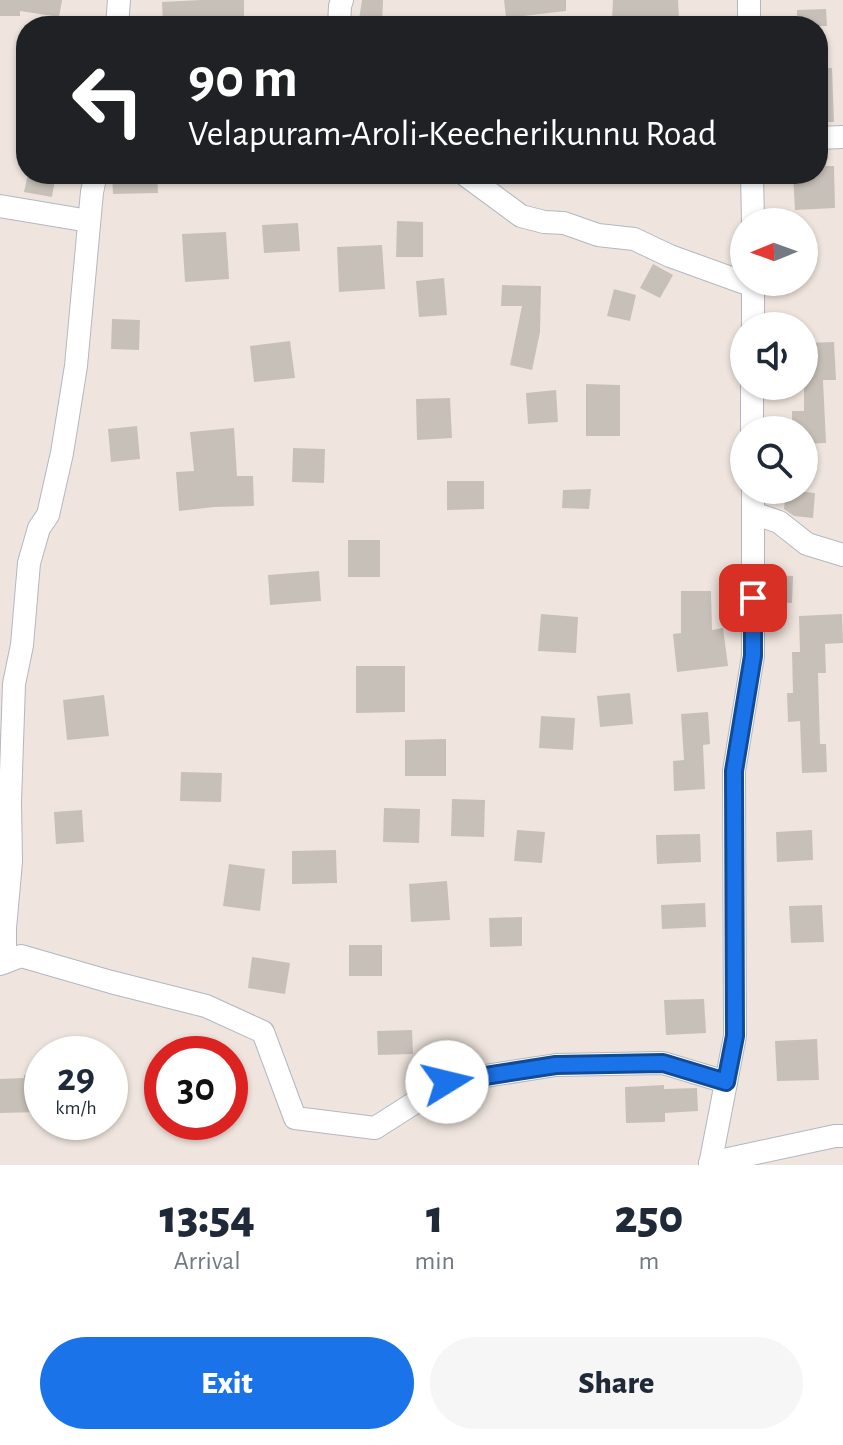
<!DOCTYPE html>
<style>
body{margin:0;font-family:"Alegreya Sans",sans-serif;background:#f6f6f7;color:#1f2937;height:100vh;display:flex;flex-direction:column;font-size:30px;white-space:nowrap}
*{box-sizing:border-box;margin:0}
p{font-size:26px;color:#747a83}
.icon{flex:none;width:44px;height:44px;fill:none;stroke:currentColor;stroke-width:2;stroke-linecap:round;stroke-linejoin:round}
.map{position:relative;height:1165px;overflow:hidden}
.side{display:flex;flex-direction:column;background:#fff;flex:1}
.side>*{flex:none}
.banner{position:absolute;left:16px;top:16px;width:812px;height:168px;border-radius:32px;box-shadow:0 2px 6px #0004;background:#202124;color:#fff;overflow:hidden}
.needle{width:52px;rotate:269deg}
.controls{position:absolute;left:730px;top:208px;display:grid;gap:16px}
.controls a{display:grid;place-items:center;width:88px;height:88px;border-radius:50%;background:#fff;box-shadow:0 2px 6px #0004;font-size:40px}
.speed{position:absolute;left:24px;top:1036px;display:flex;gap:16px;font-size:40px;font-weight:700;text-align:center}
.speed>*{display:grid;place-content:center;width:104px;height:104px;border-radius:50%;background:#fff;box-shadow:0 2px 6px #0004;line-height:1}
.speed small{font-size:20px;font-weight:400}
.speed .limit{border:12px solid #d22;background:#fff;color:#111}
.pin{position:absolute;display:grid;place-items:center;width:68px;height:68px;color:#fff;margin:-34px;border-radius:16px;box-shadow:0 4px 12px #0006}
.me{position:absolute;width:88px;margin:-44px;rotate:81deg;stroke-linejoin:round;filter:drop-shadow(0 0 6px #0008)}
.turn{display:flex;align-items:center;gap:28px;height:168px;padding:0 40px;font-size:36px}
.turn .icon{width:104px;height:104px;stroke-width:2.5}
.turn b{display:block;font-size:56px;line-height:68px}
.eta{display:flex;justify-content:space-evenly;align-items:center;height:136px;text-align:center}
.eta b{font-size:48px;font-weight:800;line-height:56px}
.button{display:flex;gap:16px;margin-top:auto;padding:16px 40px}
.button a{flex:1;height:92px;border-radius:48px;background:#1a73e8;color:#fff;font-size:32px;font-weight:800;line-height:92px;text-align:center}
.button a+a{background:#f6f6f7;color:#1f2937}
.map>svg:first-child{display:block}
</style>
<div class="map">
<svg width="843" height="1165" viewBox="0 0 843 1165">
<rect width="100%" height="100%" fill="#efe5de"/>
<g fill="#c7c0b9">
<path d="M0 0H62L59 17 20 11V16H0Z"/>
<path d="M201 0H244V26H163L162 2Z"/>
<path d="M362 0H383L382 26H358Z"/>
<path d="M504 0H566V11L506 18Z"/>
<path d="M613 0H678L679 18 612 19Z"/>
<path d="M826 9 827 26H797V10Z"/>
<path d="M818 68H832L834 122H818Z"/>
<path d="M818 166H834L835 208 795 210 793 174H818Z"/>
<path d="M28 174H56L52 197 24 192Z"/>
<path d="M112 174H157L158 193 113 194Z"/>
<path d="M397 221 423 222V257H396Z"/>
<path d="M298 223 300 251 264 253 262 225Z"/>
<path d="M226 232 229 279 185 282 182 234Z"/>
<path d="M382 245 385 289 339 292 337 247Z"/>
<path d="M653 264 673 275 660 298 640 288Z"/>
<path d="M444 278 447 315 419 317 416 281Z"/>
<path d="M502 285 541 286 540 332 532 370 510 365 522 306H501Z"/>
<path d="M614 289 636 295 630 321 607 316Z"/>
<path d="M112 319 140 320 139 350 111 349Z"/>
<path d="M290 341 295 378 254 382 250 346Z"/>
<path d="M834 342 836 380H823L826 443 804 444V430H792V411H804V343Z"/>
<path d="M586 384 620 385V436H586Z"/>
<path d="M556 390 558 422 528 424 526 393Z"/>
<path d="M450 398 452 438 417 440 416 399Z"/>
<path d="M137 426 140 459 111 462 108 429Z"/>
<path d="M234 428 237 476H253L254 506 214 507 179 511 176 472 194 471 190 432Z"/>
<path d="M293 448 325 449 324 483 292 482Z"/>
<path d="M447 481H484V509L447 510Z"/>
<path d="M591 489 589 509 562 508 563 490Z"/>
<path d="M786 490 815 493 813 518 794 516 784 509Z"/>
<rect x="348" y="540" width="32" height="37"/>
<path d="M319 571 321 601 270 605 268 575Z"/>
<path d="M770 575 793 576 792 603 770 602Z"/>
<path d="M681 591H711L712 630 723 628 728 666 677 672 673 634 681 633Z"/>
<path d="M541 614 578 617 576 653 538 651Z"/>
<path d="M842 614 843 643 825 644 826 673H818L820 744H826L827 772 802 773 800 721 788 722 787 693H793L792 652H800L799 616Z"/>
<path d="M356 666H405V712L356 713Z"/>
<path d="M630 693 633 724 600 727 597 696Z"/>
<path d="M104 695 109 736 67 740 63 700Z"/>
<path d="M708 712 710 744 703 745 705 789 674 791 673 761 684 760 681 714Z"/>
<path d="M541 716 575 718 573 750 539 748Z"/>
<path d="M446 739V776H405V740Z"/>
<path d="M181 772 222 773 221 802 180 801Z"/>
<path d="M452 799 485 800 484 837 451 836Z"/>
<path d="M384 808 420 809 419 843 383 842Z"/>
<path d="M82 810 84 842 56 844 54 812Z"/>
<path d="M517 830 545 832 542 863 514 861Z"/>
<path d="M812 830 813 860 777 862 776 832Z"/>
<path d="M700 834 701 862 657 864 656 835Z"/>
<path d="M336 850 337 883 292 884V851Z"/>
<path d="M229 864 265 869 260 911 223 906Z"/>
<path d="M447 881 450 920 411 922 409 884Z"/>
<path d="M705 903 706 927 662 929 661 905Z"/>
<path d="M822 905 824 942 791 943 789 906Z"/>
<path d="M522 917V946L490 947 489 918Z"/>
<rect x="349" y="945" width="33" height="31"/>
<path d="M252 957 290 963 285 994 248 988Z"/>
<path d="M704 999 706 1033 666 1035 664 1000Z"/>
<path d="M412 1030 413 1054 378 1055 377 1031Z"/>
<path d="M817 1039 819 1080 777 1081 775 1041Z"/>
<path d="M24 1075H42V1112L0 1113V1079L24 1078Z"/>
<path d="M664 1085V1089L697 1088 698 1111 665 1113V1122L626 1123 625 1087Z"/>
</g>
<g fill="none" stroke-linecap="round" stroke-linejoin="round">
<g stroke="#b2b7c1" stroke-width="24">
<g id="street">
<path d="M749 0V26"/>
<path d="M117 26 119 0"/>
<path d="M339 26 340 6 342 0"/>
<path d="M818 138 843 137"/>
<path d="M464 174 521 216 544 222 564 223 598 235 634 239 670 256 753 286"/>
<path d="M752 174 753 222"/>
<path d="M0 206 89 221"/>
<path d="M753 326V282"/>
<path d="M752 430V386"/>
<path d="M753 513 779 522 807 544 843 555"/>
<path d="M5 962V928L11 862 10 802 14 684 22 645 29 563 39 528 48 515 62 453 76 366 92 192 96 174"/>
<path d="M0 964 21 956 111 982 206 1006 263 1032 295 1118 375 1128 447 1082 556 1065 663 1063 726 1082"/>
<path d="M710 1163 835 1136H843"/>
<path d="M710 1165 735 1036 734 771 753 656V490"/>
</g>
</g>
<use href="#street" stroke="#fff" stroke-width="22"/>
</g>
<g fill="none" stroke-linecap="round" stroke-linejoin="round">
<g stroke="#114b97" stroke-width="20">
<path id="route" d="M447 1082 556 1065 663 1063 726 1082 735 1036 734 771 753 656V598"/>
</g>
<use href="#route" stroke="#1a73e8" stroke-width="14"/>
</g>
</svg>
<div class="controls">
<a><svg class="needle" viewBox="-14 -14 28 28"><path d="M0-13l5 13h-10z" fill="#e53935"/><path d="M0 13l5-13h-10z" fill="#747a83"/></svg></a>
<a><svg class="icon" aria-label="sound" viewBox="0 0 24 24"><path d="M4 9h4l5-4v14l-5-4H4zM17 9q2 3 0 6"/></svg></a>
<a><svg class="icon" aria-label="search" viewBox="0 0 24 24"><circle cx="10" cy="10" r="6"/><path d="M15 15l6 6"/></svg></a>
</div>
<div class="speed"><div>29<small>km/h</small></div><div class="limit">30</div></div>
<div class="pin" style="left:753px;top:598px;background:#d93025"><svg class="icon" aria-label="arrive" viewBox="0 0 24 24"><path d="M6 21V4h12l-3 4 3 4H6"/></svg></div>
<svg class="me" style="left:447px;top:1082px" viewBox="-20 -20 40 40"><circle r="19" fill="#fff"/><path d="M0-13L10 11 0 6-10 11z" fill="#1a73e8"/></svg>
<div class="banner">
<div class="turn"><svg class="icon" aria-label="left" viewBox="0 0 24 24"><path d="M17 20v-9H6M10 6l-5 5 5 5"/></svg><div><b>90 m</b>Velapuram-Aroli-Keecherikunnu Road</div></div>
</div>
</div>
<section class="side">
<div class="eta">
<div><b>13:54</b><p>Arrival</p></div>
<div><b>1</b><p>min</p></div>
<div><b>250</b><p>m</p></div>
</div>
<div class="button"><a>Exit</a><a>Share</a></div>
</section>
